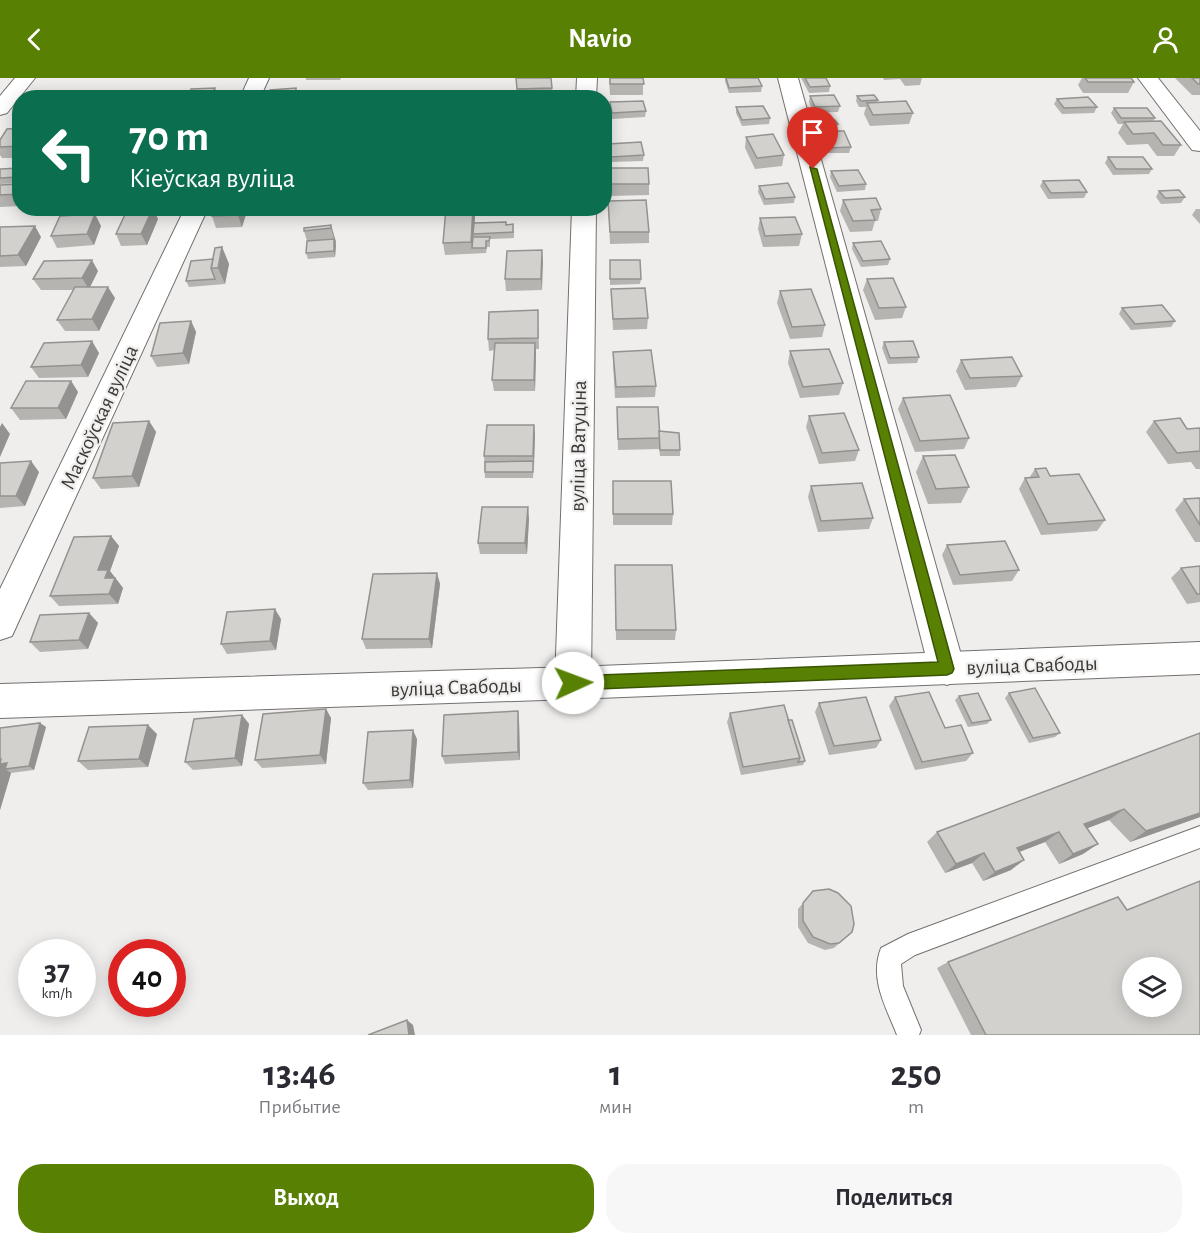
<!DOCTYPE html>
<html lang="ru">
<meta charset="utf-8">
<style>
body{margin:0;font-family:"Alegreya Sans",sans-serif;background:#f7f7f7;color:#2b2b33;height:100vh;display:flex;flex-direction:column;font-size:22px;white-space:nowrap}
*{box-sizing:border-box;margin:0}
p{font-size:20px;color:#7c7c81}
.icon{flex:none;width:33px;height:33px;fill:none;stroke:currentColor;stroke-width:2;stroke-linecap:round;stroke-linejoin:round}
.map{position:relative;height:957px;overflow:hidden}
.sheet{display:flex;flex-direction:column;background:#fff;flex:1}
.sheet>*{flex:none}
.guide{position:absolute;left:12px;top:12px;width:600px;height:126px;border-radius:24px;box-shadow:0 3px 15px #0003;background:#0b6e4f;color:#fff;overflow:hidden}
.fabs{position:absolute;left:1122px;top:879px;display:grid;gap:12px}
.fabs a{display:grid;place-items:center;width:60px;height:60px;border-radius:50%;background:#fff;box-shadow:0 3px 15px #0003;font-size:30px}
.speed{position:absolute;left:18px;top:861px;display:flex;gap:12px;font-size:30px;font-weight:700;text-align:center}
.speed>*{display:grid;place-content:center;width:78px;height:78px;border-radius:50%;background:#fff;box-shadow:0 3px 15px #0003;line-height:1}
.speed small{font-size:15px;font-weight:400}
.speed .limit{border:9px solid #d22;background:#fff;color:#111}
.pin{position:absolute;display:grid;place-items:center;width:51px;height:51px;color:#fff;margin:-62px -26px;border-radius:50% 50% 50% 0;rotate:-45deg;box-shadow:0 0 6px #0007}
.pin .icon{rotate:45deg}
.me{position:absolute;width:66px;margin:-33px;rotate:88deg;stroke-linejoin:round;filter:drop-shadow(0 0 4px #0008)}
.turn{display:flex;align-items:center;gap:21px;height:126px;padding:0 18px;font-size:27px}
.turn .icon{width:78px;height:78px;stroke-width:2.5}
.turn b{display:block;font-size:42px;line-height:51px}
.eta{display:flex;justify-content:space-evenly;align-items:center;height:102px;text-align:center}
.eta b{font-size:36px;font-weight:600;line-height:42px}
.primary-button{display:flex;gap:12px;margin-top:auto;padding:12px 18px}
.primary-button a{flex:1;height:69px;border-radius:24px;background:#588104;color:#fff;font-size:24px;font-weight:600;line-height:69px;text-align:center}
.primary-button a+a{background:#f7f7f7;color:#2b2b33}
header{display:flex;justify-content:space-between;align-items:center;height:78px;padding:0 18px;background:#588104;color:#fff;font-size:27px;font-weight:600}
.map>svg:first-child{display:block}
</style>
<header><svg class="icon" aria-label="back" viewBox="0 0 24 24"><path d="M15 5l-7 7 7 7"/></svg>Navio<svg class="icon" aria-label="person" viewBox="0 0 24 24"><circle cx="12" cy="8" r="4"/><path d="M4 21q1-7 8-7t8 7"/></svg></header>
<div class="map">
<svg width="1200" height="957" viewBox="0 0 1200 957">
<rect width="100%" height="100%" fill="#f0eeec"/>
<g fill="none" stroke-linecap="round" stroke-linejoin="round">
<g stroke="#73706e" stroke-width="2">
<path id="service" d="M1200 748V770L915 877 901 886 903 908 921 952 919 957H897C886 929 869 901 881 870L908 856Z"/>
</g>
<g stroke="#73706e" stroke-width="2">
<g id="minor">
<path d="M15 0H35L7 35 0 37V18Z"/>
<path d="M577 0H597L596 20H576Z"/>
<path d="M778 0H798L965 591 960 602 947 607 934 602 929 591Z"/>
<path d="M1138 0H1158L1200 53V73L1192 72Z"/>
<path d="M572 130H596L591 605 586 617 573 621 560 617 555 605Z"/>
</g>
</g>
<g stroke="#73706e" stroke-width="2">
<g id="tertiary">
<path d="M249 0H269L260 20H240Z"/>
<path d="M185 130H208L17 547 12 558 0 562V511Z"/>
<path d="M1200 564V596L573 621 0 640V606L573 589Z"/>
</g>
</g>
<use href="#service" fill="#fff" fill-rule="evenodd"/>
<use href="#minor" fill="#fff" fill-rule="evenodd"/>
<use href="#tertiary" fill="#fff" fill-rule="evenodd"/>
</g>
<g fill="#b5b4b1">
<path d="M306 0H341L340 2H306Z"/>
<path d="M516 0 552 10 553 20H518Z"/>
<path d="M609 0H643V17H610Z"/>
<path d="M725 0H758L762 8 761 14 729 15 725 3Z"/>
<path d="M801 0H826L830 8 829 14 809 15Z"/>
<path d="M883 0H922L920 7 905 8 900 1 884 2Z"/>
<path d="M1082 0H1131L1134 4 1128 15H1083L1078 7Z"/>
<path d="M1175 0H1200V17H1192Z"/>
<path d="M810 18 840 28 838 34 814 35 809 24Z"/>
<path d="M857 18 878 22 877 25 913 35 909 46 870 48 864 36 866 29H859L856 23Z"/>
<path d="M1057 21 1097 29 1094 35 1062 36 1054 26Z"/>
<path d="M610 24 646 33 645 39 612 41Z"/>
<path d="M736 29 770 40 769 46 742 48 736 35Z"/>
<path d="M1114 30 1155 40 1153 43 1181 67 1174 78H1157L1148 66 1127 67 1118 55 1123 46H1118L1111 35Z"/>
<path d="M818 43 838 46 836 52 819 53 817 49Z"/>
<path d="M20 50V80H2L0 77V62Z"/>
<path d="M822 53 851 69 849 75H826L820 59Z"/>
<path d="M746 59 784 77 782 88 755 91 745 70Z"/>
<path d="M608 66 644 77 643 83 611 84Z"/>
<path d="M1108 79 1152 91 1149 96 1113 97 1105 85Z"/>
<path d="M20 90V105L0 106V91Z"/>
<path d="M610 90 649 106V117L610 118Z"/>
<path d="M831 93 866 106 865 112 837 114 830 99Z"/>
<path d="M1043 103 1087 114 1084 120 1048 121 1040 108Z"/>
<path d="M20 106V128L0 129V107Z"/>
<path d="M759 108 795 119 794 125 764 127 758 114Z"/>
<path d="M1159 113 1185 119 1181 125 1161 126 1156 119Z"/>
<path d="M843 122 881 131 878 143H875L872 153 850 154 840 133Z"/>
<path d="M608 123 649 154V165L610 166Z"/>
<path d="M215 130H248L242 149 216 150 212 138Z"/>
<path d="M1196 131H1200V146L1192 137Z"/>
<path d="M475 138V145L506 147 514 152V160L490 161V169H487L486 175 445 177 443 165Z"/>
<path d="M760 140 802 156 799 168 763 169 758 151Z"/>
<path d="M158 141 147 167 121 168 116 156Z"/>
<path d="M331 147 336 164 335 179 308 181 306 175 307 163 304 153Z"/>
<path d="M101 148 94 167 57 170 51 158Z"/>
<path d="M0 149 41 159 26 188 0 189Z"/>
<path d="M853 165 890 181 888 187 861 189 852 171Z"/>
<path d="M222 169 229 186 225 206 189 209 186 203 213 181Z"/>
<path d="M542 172V212L506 213 505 201Z"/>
<path d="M610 182 641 201 640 206 610 207Z"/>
<path d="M98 193 90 209 115 220 99 253H65L57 242 74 212H41L33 201Z"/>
<path d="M867 201 906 229 902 240 875 242 863 212Z"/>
<path d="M611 211 648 240 647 251 613 252Z"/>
<path d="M780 213 825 247 822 259 790 261 777 225Z"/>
<path d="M1122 230 1175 243 1171 249 1131 252 1119 236Z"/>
<path d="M538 232 539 271H536L535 313H494L492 302 495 272 489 273 488 261Z"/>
<path d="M191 243 196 254 189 286 157 289 151 278Z"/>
<path d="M884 264 919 279 917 285 888 286 882 270Z"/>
<path d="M790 273 843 305 839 317 800 320 788 285Z"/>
<path d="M613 274 656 308 655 319 615 320 613 285Z"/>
<path d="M99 275 88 299 39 300 31 289Z"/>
<path d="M961 282 1022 298 1016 309 965 312 956 293Z"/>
<path d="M71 303 78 314 66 341 20 342 11 330Z"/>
<path d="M903 320 969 360 964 371 915 374 898 331Z"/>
<path d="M617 329 659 353 680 372V378H660L659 369V371L618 372Z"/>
<path d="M809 338 859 372 855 383 819 386 806 349Z"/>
<path d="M149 343 156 354 139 409 101 411 93 400Z"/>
<path d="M1154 343 1187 351 1200 350V391H1196L1191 384 1168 386 1146 354Z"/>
<path d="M534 347 535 358 533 400H485L484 378Z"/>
<path d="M923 378 969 409 961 425 928 426 916 394Z"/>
<path d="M0 385 39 394 25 428 0 430Z"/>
<path d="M1035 391 1050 398 1105 442 1097 453 1041 457 1019 411 1025 400H1029Z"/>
<path d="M613 403 673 436 672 447H613Z"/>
<path d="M811 408 873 440 869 451 818 454 808 419Z"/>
<path d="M1200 420V464H1195L1175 432 1184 421Z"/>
<path d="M529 440 527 476H480L478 465Z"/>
<path d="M111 458 119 468 110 493 123 510 118 526 59 528 50 518Z"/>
<path d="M947 467 1019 492 1012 503 953 507 942 477Z"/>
<path d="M615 487 676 552 675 562H616Z"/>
<path d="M1200 488V524L1187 526 1171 500 1181 490Z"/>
<path d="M437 495 440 506 432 570 366 571 362 561Z"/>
<path d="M89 535 98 545 88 571 40 574 30 564Z"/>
<path d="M281 541 276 572 227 576 221 566Z"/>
<path d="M1009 615 1060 655 1055 659 1029 665 1005 620Z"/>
<path d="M959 618 991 642 987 646 968 649 955 622Z"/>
<path d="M895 619 945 650 973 675 966 683 915 692 889 628Z"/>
<path d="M819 625 881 662 876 670 829 677 815 634Z"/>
<path d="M326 631 331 640 326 686 262 690 255 682Z"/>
<path d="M518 633 519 642 520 682 445 686 442 678Z"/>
<path d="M730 635 805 683 803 687 741 697 727 644Z"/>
<path d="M242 637 249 646 242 688 193 692 185 684Z"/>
<path d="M40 645 46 649 34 692 11 695 0 732V650Z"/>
<path d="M1200 655V739L1130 764 1109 742 1087 750 1083 776 1059 786 1045 764 1019 774 1011 792 983 803 972 785 945 795 927 764 937 754Z"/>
<path d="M157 656 148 689 88 692 78 683Z"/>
<path d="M417 661 413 710 368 712 363 705Z"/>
<path d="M803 825 852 854 834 870 825 872 808 865 798 849V831Z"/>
<path d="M1127 832 1200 957H971L937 890 948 884Z"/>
</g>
<g fill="#949290">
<path d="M215 10 217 16 216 20H211Z"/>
<path d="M296 10 298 16 297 20H295Z"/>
<path d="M153 130 158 141 147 167 141 156Z"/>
<path d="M240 130H248L242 149 238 137Z"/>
<path d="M473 130 475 138 474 155 473 156 474 161 472 170 473 176 471 164Z"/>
<path d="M95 136 101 148 94 167 87 156Z"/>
<path d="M331 147 336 164V167L331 150Z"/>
<path d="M35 148 41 159 26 188 18 177Z"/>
<path d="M334 161 336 167 335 179 334 173Z"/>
<path d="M222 169 229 186 225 206 218 190Z"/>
<path d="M542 172 543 184 542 212 541 201Z"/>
<path d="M92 182 98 193 89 211 82 200Z"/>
<path d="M108 209 115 220 99 253 92 241Z"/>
<path d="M191 243 196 254 189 286 183 275Z"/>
<path d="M92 263 99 275 88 299 81 287Z"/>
<path d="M535 265 536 276 535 313 534 302Z"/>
<path d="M71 303 78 314 66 341 58 330Z"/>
<path d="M149 343 156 354 139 409 132 398Z"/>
<path d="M2 345 10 356 0 379V349Z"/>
<path d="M534 347 535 358 534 389 533 378Z"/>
<path d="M31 383 39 394 25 428 16 418Z"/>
<path d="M528 429 529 440 527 476 525 465Z"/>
<path d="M111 458 119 468 110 493 123 510 118 526 109 516 98 492Z"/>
<path d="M437 495 440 506 432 570 429 561Z"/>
<path d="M275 531 281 541 276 572 270 563Z"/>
<path d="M89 535 98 545 88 571 79 562Z"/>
<path d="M326 631 331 640 326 686 320 677Z"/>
<path d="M518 633 519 642 520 682 518 674Z"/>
<path d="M242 637 249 646 242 688 235 680Z"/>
<path d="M40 645 46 649 34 692 29 688Z"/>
<path d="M148 647 157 656 148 689 139 681Z"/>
<path d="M413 652 417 661 413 710 410 702Z"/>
<path d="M1 681 13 689 5 691 11 695 0 732V685Z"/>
<path d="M1124 731 1109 742 1070 757 1084 746Z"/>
<path d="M1200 735V739L1130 764 1146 753Z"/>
<path d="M1059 754 1045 764 1004 780 1017 770Z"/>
<path d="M1098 766 1083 776 1059 786 1073 776Z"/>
<path d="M984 775 972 785 945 795 956 786Z"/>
<path d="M1024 782 1011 792 983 803 995 794Z"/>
<path d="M407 942 413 947 415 957H409Z"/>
</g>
<g fill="#d3d1ce" stroke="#949290" stroke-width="1.5" fill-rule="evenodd">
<path d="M516 0H551L552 10 517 11Z"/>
<path d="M610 0H643L644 6H610Z"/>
<path d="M726 0H758L762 8 729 10Z"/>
<path d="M805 0H826L830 8 810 9Z"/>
<path d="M1085 0H1131L1134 4H1088Z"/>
<path d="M1192 0H1200V6H1198Z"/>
<path d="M215 10 211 20H187L191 11Z"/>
<path d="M296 10 295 20H268L270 12Z"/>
<path d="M834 17 840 28 815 29 810 18Z"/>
<path d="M874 17 878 22 861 23 857 18Z"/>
<path d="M1088 19 1097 29 1064 30 1057 21Z"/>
<path d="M643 23 646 33 612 35 610 24Z"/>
<path d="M906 23 913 35 873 37 867 25Z"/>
<path d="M763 28 770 40 742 42 736 29Z"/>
<path d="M1114 30H1147L1155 40H1121Z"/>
<path d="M835 42 838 46 820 47 818 43Z"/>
<path d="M1161 43 1181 67H1163L1154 55 1133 56 1124 44Z"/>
<path d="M20 50V68L0 69V62L7 51Z"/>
<path d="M822 53H844L851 69 828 70Z"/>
<path d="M773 56 784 77 757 80 746 59Z"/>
<path d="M641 64 644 77 611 79 608 66Z"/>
<path d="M1108 79H1143L1152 91H1116Z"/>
<path d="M20 90V96L18 99 0 100V91Z"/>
<path d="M610 90H648L649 106H610Z"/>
<path d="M858 92 866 106 839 108 831 93Z"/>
<path d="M1079 102 1087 114 1051 115 1043 103Z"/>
<path d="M788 105 795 119 765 121 759 108Z"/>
<path d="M20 106V116L0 117V107Z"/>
<path d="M1179 112 1185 119 1165 120 1159 113Z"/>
<path d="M876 120 881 131 871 132 875 142 853 143 843 122Z"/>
<path d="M646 122 649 154H610L608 123Z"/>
<path d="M128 130H153L141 156H116Z"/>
<path d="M215 130H240L238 137 212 138Z"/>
<path d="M446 130H473L471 164 443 165Z"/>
<path d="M95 136 87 156 51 158 60 138Z"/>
<path d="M795 139 802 156 765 158 760 140Z"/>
<path d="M506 144V147L513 146V154L473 156 474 145Z"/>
<path d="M331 147V150L304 153V150Z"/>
<path d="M35 148 18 177 0 178V149Z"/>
<path d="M473 159H490L489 163H486V170H472Z"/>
<path d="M334 161V173L306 175 307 163Z"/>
<path d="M881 163 890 181 863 183 853 165Z"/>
<path d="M222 169 218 190H211L215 170Z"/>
<path d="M542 172 541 201H505L507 173Z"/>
<path d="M213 181 211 190 215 201 186 203 191 183Z"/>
<path d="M92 182 82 200 33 201 44 183Z"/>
<path d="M610 182H640L641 201H610Z"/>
<path d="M893 200 906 229 879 230 867 201Z"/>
<path d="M75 209H108L92 241 57 242Z"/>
<path d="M645 210 648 240 613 241 611 211Z"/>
<path d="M811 211 825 247 792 249 780 213Z"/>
<path d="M1162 227 1175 243 1135 246 1122 230Z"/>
<path d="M538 232V260L488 261 489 234Z"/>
<path d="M191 243 183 275 151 278 160 245Z"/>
<path d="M92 263 81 287 31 289 44 265Z"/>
<path d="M913 263 919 279 890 280 884 264Z"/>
<path d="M495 265H535L534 302H492Z"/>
<path d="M829 271 843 305 803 309 790 273Z"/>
<path d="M651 272 656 308 616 309 613 274Z"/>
<path d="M1012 279 1022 298 970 300 961 282Z"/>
<path d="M26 303H71L58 330H11Z"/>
<path d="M950 317 969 360 920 363 903 320Z"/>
<path d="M617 329H658L660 360 618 361Z"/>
<path d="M844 335 859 372 822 375 809 338Z"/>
<path d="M1180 340 1187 351 1200 350V373L1177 375 1154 343Z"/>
<path d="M149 343 132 398 93 400 113 345Z"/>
<path d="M487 347H534L533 378H484Z"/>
<path d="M659 353 679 355 680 372H660Z"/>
<path d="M955 377 969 409 936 411 923 378Z"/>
<path d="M31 383 16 418H0V385Z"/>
<path d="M533 383V394H485V384Z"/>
<path d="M1046 390 1050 398 1079 396 1105 442 1048 446 1025 400 1039 399 1035 391Z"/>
<path d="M613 403H671L673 436H613Z"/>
<path d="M862 405 873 440 821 443 811 408Z"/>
<path d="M1200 420V447L1184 421Z"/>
<path d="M482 429H528L525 465H478Z"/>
<path d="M111 458 98 492H108L105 500H115L109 516 50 518 74 459Z"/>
<path d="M1005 463 1019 492 960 497 947 467Z"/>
<path d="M615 487H672L676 552H616Z"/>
<path d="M1200 488V516H1197L1181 490Z"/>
<path d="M437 495 429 561H362L373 496Z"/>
<path d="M275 531 270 563 221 566 227 534Z"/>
<path d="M89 535 79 562 30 564 40 537Z"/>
<path d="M1035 610 1060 655 1033 660 1009 615Z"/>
<path d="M929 614 945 650 961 647 973 675 922 684 895 619Z"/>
<path d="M978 615 991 642 972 645 959 618Z"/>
<path d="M866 619 881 662 834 668 819 625Z"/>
<path d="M784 627 800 680 743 689 730 635Z"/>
<path d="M326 631 320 677 255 682 263 636Z"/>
<path d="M518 633V674L442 678 444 637Z"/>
<path d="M242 637 235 680 185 684 194 641Z"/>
<path d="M788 642H792L805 683 798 684 800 680Z"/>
<path d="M40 645 29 688 5 691 7 685 0 686 1 681H0V650Z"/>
<path d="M148 647 139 681 78 683 89 649Z"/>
<path d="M413 652 410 702 363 705 368 654Z"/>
<path d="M1200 655V735L1146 753 1124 731 1084 746 1098 766 1073 776 1059 754 1017 770 1024 782 995 794 984 775 956 786 937 754Z"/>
<path d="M1200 803V957H986L948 884 1118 819 1127 832ZM1132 890H1172V928H1132Z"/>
<path d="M829 811 838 815 851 828 854 846 852 854 839 865 830 866 813 859 803 843V825L813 813Z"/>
<path d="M407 942 409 957H368Z"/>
</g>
<path fill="#588104" stroke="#395403" stroke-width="1.5" d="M810 89 817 91 954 591 952 595 947 597 573 612 567 610 565 605 567 600 573 598 938 584Z"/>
<g text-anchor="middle" stroke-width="4.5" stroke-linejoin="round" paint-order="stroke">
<g font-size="21" fill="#3a3938" stroke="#f0eeec">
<text transform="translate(99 339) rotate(-65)" y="7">Маскоўская вуліца</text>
<text transform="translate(578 368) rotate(-89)" y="7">вуліца Ватуціна</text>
<text transform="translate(1032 587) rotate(-2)" y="7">вуліца Свабоды</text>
<text transform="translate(456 609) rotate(-2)" y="7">вуліца Свабоды</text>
</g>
</g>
</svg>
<div class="fabs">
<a><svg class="icon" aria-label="layers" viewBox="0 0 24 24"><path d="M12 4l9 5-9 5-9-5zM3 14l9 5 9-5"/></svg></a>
</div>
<div class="speed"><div>37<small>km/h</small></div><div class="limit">40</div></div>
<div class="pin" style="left:813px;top:91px;background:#d93025"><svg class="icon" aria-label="arrive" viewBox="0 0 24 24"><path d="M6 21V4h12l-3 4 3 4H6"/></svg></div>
<svg class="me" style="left:573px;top:605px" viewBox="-20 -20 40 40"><circle r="19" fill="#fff"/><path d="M0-13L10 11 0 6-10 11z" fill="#588104"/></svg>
<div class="guide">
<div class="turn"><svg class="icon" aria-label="left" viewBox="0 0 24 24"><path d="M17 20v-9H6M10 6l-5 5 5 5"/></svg><div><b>70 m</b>Кіеўская вуліца</div></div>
</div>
</div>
<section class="sheet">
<div class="eta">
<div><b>13:46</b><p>Прибытие</p></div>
<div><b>1</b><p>мин</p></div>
<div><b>250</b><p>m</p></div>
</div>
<div class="primary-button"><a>Выход</a><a>Поделиться</a></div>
</section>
